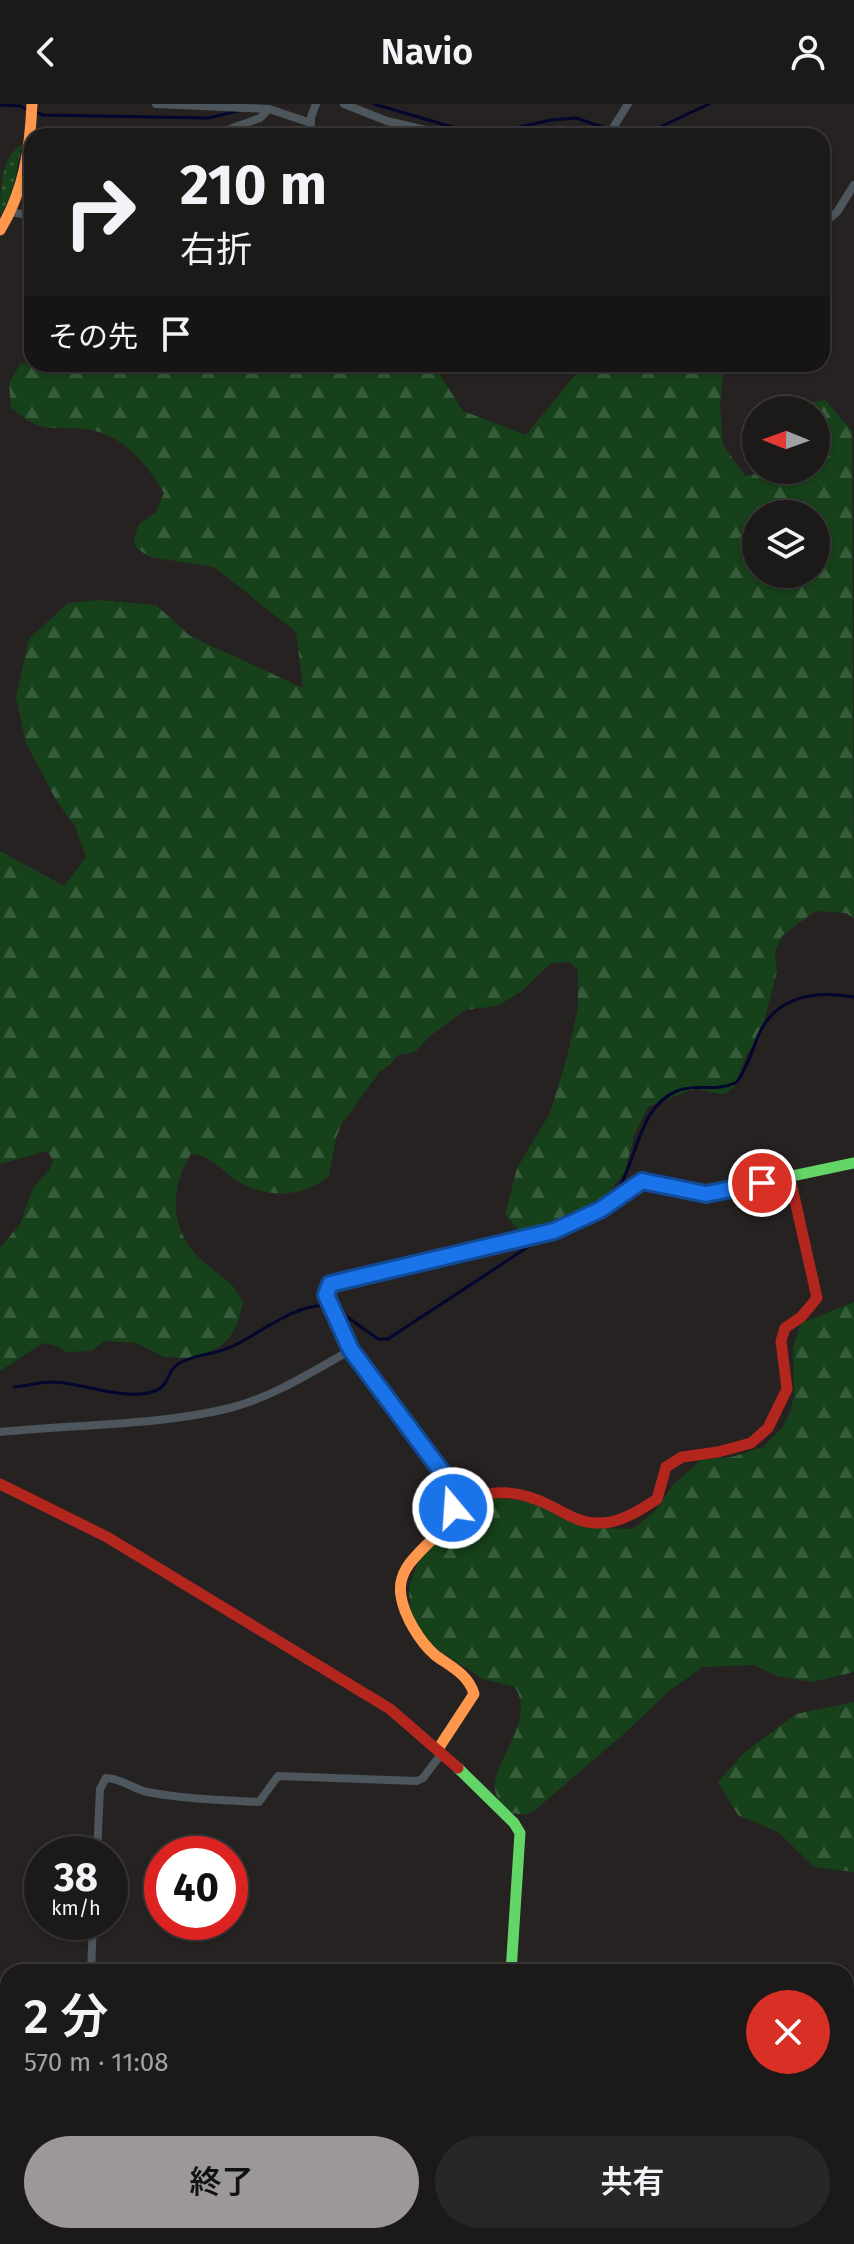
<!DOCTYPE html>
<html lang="ja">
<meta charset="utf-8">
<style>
body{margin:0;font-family:"Fira Sans","Noto Sans JP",sans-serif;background:#292726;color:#f1f3f6;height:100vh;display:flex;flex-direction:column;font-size:30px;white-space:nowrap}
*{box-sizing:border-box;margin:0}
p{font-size:26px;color:#a0a1a2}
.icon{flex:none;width:44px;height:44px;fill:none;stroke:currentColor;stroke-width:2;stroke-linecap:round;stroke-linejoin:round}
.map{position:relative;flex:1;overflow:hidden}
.panel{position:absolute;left:0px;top:1860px;width:854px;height:280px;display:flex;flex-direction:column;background:#1c1a19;border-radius:24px 24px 0 0;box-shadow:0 2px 6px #0004,0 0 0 2px #3a3838}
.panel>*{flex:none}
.banner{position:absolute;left:24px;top:24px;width:806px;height:244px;border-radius:24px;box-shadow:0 2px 6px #0004,0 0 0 2px #3a3838;background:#1c1a19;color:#f1f3f6;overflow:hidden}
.needle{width:52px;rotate:271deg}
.controls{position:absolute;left:742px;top:292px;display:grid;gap:16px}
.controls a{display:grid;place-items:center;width:88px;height:88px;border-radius:50%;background:#1c1a19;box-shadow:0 2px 6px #0004,0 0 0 2px #3a3838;font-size:40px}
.speed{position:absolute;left:24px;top:1732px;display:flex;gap:16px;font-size:40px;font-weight:700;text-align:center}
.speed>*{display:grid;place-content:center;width:104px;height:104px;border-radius:50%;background:#1c1a19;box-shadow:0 2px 6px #0004,0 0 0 2px #3a3838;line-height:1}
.speed small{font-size:20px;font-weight:400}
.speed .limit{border:12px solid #d22;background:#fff;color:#111}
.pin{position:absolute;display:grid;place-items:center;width:68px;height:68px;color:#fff;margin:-34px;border:4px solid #fff;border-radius:50%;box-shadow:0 2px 8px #0007}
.me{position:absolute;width:88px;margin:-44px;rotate:342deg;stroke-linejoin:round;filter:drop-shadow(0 0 6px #0008)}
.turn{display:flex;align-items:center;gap:28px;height:168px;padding:0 24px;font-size:36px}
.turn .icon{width:104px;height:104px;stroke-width:2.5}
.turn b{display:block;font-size:56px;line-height:68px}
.then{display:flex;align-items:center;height:76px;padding:0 24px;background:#0003;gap:16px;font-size:30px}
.round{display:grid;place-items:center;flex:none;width:84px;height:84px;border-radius:42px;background:#292726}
.headline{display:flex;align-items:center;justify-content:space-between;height:136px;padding:0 24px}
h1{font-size:48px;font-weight:600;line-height:60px}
.action{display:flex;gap:16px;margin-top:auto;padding:16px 24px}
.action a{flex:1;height:92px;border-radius:48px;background:#9c9897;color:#111;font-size:32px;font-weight:600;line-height:92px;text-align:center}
.action a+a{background:#292726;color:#f1f3f6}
header{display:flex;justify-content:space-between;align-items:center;height:104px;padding:0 24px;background:#1c1a19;font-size:36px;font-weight:600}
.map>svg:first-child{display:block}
</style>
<header><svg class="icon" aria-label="back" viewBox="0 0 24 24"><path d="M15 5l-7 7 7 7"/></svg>Navio<svg class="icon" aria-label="person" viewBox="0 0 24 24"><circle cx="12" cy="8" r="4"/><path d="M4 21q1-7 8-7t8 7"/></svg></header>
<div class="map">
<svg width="854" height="2140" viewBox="0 0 854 2140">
<defs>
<pattern id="grass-dots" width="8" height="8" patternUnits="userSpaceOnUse" patternTransform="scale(2)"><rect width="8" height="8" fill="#16411a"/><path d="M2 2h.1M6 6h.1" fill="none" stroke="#375c3b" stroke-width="1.8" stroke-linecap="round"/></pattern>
<pattern id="forest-firs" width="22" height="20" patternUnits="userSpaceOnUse" patternTransform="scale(2)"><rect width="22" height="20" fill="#16411a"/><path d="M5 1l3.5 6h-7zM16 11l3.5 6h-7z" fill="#375c3b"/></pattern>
</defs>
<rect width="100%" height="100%" fill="#262221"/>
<path fill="url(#grass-dots)" d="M22 40 12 91 0 112C0 88 0 54 22 40Z"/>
<g fill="url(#forest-firs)" fill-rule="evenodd">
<path d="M21 259 54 264 64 260H433L463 307 526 331 584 260H724L720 302 723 341 745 372 775 366H816V306H801L805 300 825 296 852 327 854 814 846 809 815 807 782 832 775 848 777 867 762 926 746 952 734 983 727 989 720 990 696 985 688 987 648 1003 635 1029 625 1067 606 1093 566 1115 533 1128 519 1126 505 1111 517 1064 550 1009 567 953 578 904V866L569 858 551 859 522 887 497 902 465 906 430 932 415 948 398 951 390 961 380 967 341 1021 336 1034 329 1072C306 1093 266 1095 239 1078 221 1067 212 1051 191 1050 168 1085 170 1130 204 1158 223 1175 230 1174 243 1198L237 1221 229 1234 219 1243 205 1250 188 1254 164 1253 136 1239 104 1237 92 1247 65 1248 58 1242 43 1239 0 1267V1144L20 1120 33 1084 50 1065 53 1056 47 1047 0 1060V747L64 782 86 753 75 722 56 696 26 639 16 593 29 535 68 499 97 496 156 501 190 532 303 584 296 528 214 463 150 453 136 444 134 434 139 420 156 408 164 389C146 359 123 330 86 325 46 321 46 332 11 304L9 279ZM756 410H816V470H756Z"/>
<path d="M854 1198V1568L812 1578 777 1572 754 1561 703 1563 670 1586 626 1628 535 1706 525 1711 512 1709C506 1704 499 1698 496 1690 486 1663 538 1619 515 1583L483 1575 435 1544 410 1514 409 1483 420 1452 471 1401 498 1394 531 1398 603 1424 633 1425 655 1407 673 1381 701 1356 732 1353 763 1343 782 1324 791 1306 794 1290 793 1244 801 1219Z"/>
<path d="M854 1598V1768L814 1763 778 1728 738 1711 718 1678 744 1649 796 1610Z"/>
</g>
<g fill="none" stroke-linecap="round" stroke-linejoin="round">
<g stroke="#03062f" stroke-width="3">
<path d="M374 0 469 28 488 30 551 16 576 14 620 29 637 31 656 25 709 0"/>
<path d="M0 1 20 2 28 6"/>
<path d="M35 8 43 11 208 14 238 7"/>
<path d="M615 1091C637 1059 638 1002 677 987 697 979 715 989 737 978 747 964 752 948 758 932 775 892 815 886 854 893"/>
<path d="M336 1205 378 1235H388L540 1135"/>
<path d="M14 1283C26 1282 39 1278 51 1278 84 1278 122 1298 155 1287 169 1282 167 1267 178 1260 193 1250 214 1251 231 1243 257 1231 297 1199 325 1202"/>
</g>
<g stroke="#03062f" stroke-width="16">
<path d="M846 2056H854"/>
<path d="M0 2100H8"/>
</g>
<g stroke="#4d565c" stroke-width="8">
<path d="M156 0 269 5 311 19"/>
<path d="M344 0 387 17 451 32"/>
<path d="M211 32 260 14 269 5"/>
<path d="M310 32 311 13 316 0"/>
<path d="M518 32C545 23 576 25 603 32"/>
<path d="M608 32 628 0"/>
<path d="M11 108 22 110 32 107"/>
<path d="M822 121 837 108 854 81"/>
<path d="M0 1328C76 1320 156 1322 230 1304 273 1293 313 1267 351 1246"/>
<path d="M97 1750 100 1685 106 1674C121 1674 133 1685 147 1688 184 1695 222 1696 259 1698L278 1672 417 1677 423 1674 442 1649"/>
<path d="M91 1868 93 1818"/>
<path d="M0 1949 8 1950"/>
<path d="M846 1956 854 1957"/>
<path d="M846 2036H854"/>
<path d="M0 2079 8 2078"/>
<path d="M99 2132 103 2140"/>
</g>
<g stroke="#63d668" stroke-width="11">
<path d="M414 1160 554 1127 600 1106 642 1077 706 1090 854 1059"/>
<path d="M458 1664 514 1719 520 1729 511 1868"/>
</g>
<g stroke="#ff974d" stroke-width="11">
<path d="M0 126C24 87 30 45 32 0"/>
<path d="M414 1160 330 1180 326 1191 351 1246 445 1372C448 1382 453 1392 452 1402 447 1438 394 1452 401 1492 404 1512 420 1538 435 1551 451 1563 468 1570 474 1590L438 1645"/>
</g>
<g stroke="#b3261e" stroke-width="11">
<path d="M0 1380 107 1433 390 1605 458 1664"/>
<path d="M453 1404C486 1382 519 1385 553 1403 568 1411 582 1420 600 1419 621 1419 640 1406 657 1395L666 1363 682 1353 718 1348 751 1339 768 1324 787 1285 781 1237 785 1224 801 1213 817 1194 790 1074"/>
</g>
</g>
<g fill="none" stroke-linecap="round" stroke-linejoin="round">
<g stroke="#114b97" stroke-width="20">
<path id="route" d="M453 1404 445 1372 351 1246 326 1191 330 1180 554 1127 600 1106 642 1077 706 1090 762 1079"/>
</g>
<use href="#route" stroke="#1a73e8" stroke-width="14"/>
</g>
</svg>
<div class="controls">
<a><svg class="needle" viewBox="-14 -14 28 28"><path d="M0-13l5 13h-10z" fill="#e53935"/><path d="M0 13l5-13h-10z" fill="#a0a1a2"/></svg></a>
<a><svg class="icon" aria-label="layers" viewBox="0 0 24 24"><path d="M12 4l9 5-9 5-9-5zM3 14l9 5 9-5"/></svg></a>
</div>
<div class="speed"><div>38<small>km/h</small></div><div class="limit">40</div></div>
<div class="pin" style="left:762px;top:1079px;background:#d93025"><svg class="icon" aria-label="arrive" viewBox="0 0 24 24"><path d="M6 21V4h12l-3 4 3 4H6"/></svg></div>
<svg class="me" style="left:453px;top:1404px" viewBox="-20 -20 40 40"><circle r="17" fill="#1a73e8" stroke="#fff" stroke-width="3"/><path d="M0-11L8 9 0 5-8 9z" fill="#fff"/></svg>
<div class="banner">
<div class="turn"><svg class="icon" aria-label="right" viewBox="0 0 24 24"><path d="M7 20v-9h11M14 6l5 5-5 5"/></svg><div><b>210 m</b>右折</div></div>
<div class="then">その先<svg class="icon" aria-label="arrive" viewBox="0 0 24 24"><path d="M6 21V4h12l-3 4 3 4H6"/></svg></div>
</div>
<section class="panel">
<div class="headline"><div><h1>2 分</h1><p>570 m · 11:08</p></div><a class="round" style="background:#d93025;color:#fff"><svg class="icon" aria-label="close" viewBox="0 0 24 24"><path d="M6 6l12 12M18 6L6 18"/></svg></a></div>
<div class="action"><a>終了</a><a>共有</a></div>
</section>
</div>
